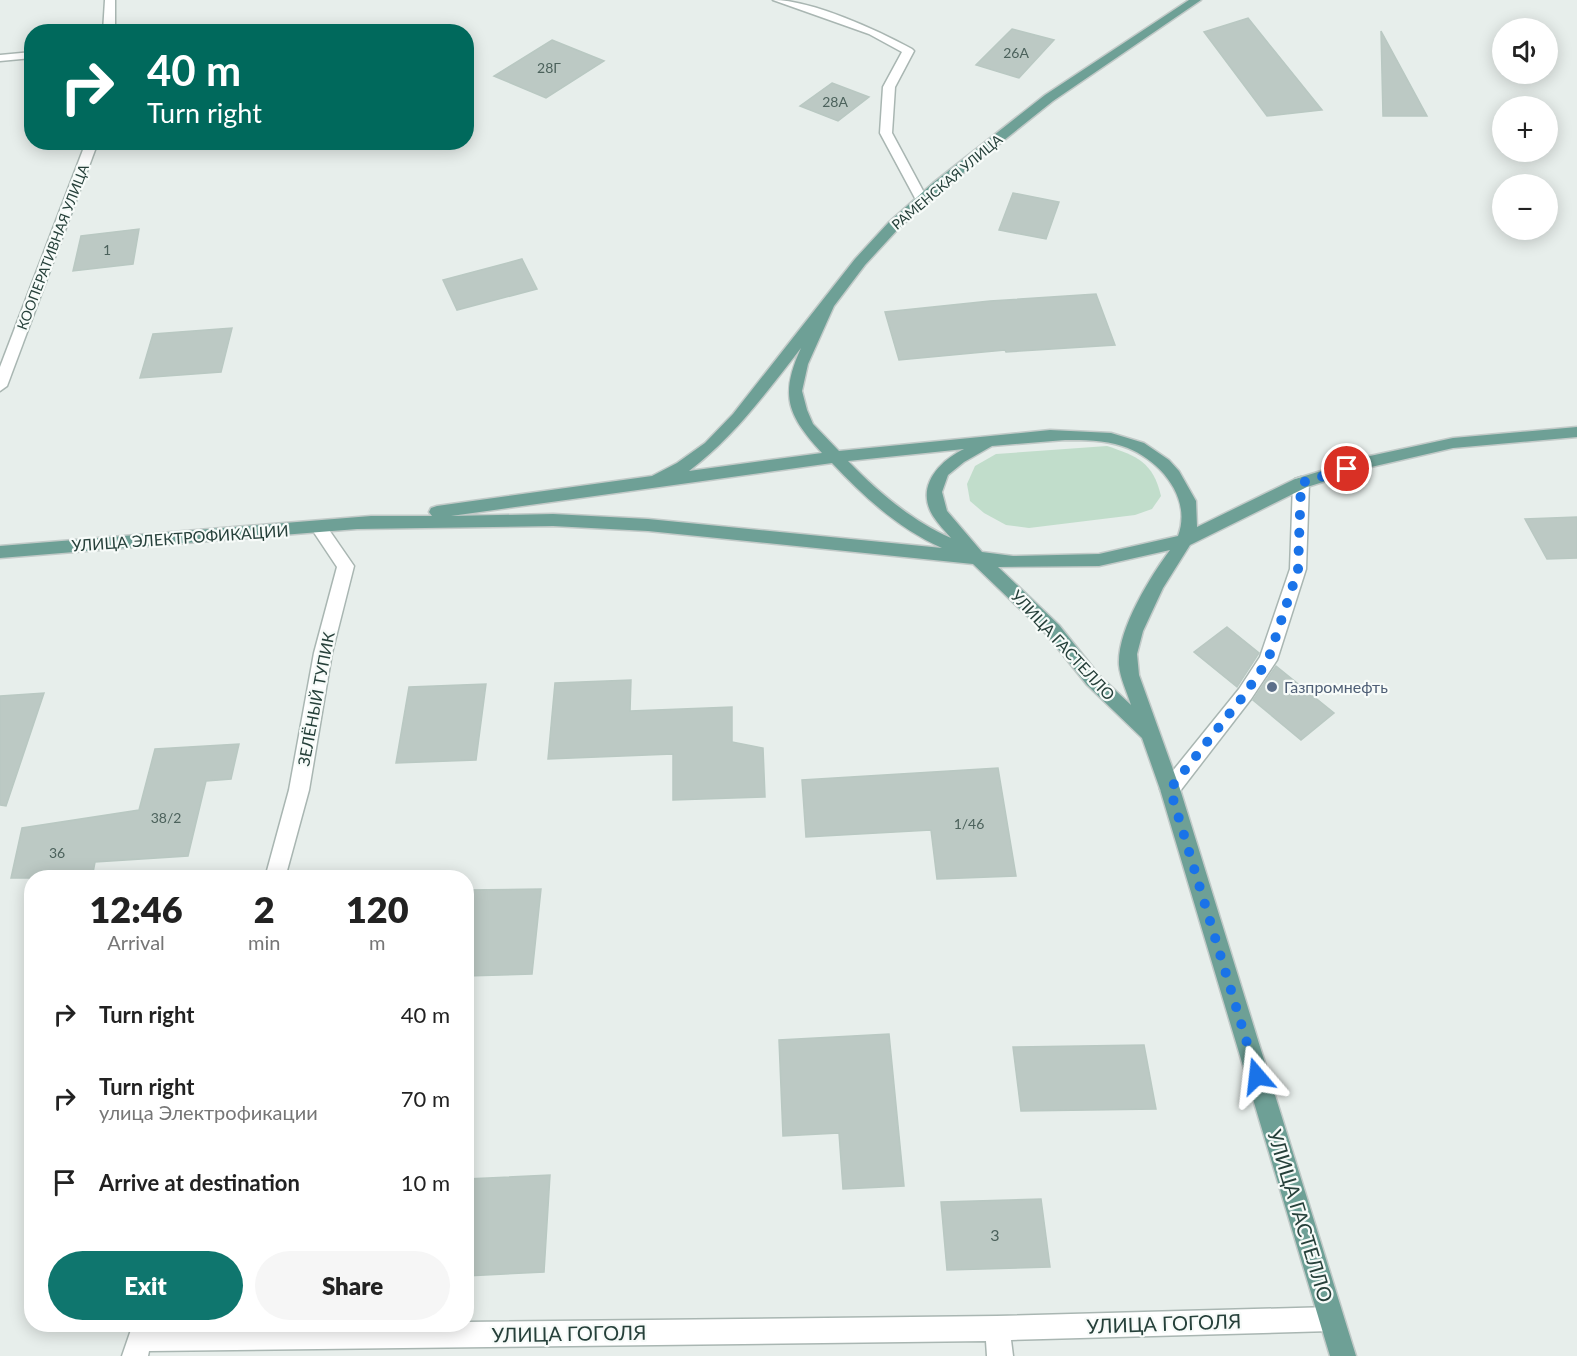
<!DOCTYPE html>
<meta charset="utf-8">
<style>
body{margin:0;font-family:Lato,sans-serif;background:#f6f6f6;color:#222;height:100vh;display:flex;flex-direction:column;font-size:22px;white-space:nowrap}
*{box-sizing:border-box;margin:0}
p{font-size:20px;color:#767676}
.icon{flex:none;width:33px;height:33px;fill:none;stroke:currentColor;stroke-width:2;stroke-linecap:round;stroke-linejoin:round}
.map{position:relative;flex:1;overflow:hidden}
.side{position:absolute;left:24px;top:870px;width:450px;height:462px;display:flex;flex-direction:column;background:#fff;border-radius:24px;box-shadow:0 3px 15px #0003}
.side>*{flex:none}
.guide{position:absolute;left:24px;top:24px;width:450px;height:126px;border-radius:24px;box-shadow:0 3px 15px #0003;background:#00695c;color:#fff;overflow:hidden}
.tools{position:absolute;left:1492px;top:18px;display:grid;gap:12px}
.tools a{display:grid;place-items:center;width:66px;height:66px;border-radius:50%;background:#fff;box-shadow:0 3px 15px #0003;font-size:30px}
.pin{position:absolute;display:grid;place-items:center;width:51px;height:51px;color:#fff;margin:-26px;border:3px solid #fff;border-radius:50%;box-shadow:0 2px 6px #0007}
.me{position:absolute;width:66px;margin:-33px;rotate:343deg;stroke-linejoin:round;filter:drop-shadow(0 0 4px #0008)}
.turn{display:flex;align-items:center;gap:21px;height:126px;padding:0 24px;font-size:27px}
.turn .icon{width:78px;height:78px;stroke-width:2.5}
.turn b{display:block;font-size:42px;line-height:51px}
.eta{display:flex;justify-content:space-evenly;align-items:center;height:102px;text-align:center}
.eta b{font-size:36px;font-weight:800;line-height:42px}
.cta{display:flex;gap:12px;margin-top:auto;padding:12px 24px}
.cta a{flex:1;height:69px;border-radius:36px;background:#0f766e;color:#fff;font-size:24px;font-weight:800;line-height:69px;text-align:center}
.cta a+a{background:#f6f6f6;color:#222}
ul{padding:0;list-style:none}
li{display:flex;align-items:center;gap:18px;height:84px;padding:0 24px}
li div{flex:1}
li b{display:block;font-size:22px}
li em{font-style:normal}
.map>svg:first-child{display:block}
</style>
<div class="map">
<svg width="1577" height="1356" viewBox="0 0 1577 1356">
<rect width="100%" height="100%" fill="#e7eeeb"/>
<path fill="#c1ddcb" d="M1107 446C1137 456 1153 462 1161 496L1152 509 1135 515 1029 528 1006 525 984 513 970 501 967 484 975 466 996 454Z"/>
<g fill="#bcc9c4" stroke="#b9c8c2" stroke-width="1.5">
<path d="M1248 18 1322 110 1267 116 1204 32Z"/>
<path d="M1012 29 1054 40 1019 78 976 65Z"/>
<path d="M1381 31 1427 116H1383Z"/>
<path d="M552 40 604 61 546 98 494 76Z"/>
<path d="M832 83 869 97 838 121 800 106Z"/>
<path d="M1013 193 1059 202 1046 239 999 230Z"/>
<path d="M139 229 133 264 73 271 81 236Z"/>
<path d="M522 259 537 289 457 310 443 280Z"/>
<path d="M1096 294 1115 345 1006 352 1005 350 899 360 885 312 990 301Z"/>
<path d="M232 328 221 372 140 378 153 334Z"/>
<path d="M1577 517V558L1547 559 1525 519Z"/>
<path d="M1227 627 1259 653 1237 687 1194 652Z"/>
<path d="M1276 666 1334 713 1301 740 1253 700Z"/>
<path d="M631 680 630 711 732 707V742L763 748 765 797 673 800V754L548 759 555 683Z"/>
<path d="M486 684 476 760 396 763 409 687Z"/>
<path d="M44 693 6 806 0 805V696Z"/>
<path d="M239 744 231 779 206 781 188 856 95 862 92 878H11L22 828 139 810 155 749Z"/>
<path d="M998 768 1016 876 937 879 931 830 806 837 802 780Z"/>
<path d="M541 889 532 974 466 976V890Z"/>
<path d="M889 1034 904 1186 843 1189 839 1133 783 1136 779 1040Z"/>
<path d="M1144 1045 1156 1109 1021 1111 1013 1047Z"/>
<path d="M550 1175 544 1272 466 1276V1179Z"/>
<path d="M1041 1199 1050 1267 947 1270 941 1202Z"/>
</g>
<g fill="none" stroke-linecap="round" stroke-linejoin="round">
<g stroke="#a9b6b2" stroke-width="3">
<g id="lane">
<path d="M773 0C812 0 877 30 912 49L914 51 895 87 892 133 928 200 927 203H917L916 200 880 133 883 87 902 52 869 34Z"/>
<path d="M1301 477 1307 479 1309 483 1306 569 1277 660 1251 699 1177 795 1170 797 1163 795 1160 789 1163 783 1239 689 1260 657 1290 569 1293 483 1295 479Z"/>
</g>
</g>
<g stroke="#a9b6b2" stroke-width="3">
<g id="street">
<path d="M105 0H115V32H103Z"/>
<path d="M32 52V58L0 61V55Z"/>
<path d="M86 142H98L7 386 0 391V367Z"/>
<path d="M319 522 325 524 354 566 332 653 309 790 285 878H265L289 790 314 653 337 567 311 528 313 524Z"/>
<path d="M1331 1307 1340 1310 1343 1319 1340 1328 1331 1331 1011 1340 1013 1356H987L986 1341 149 1351 148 1356H122L133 1324H466V1322L997 1316Z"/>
</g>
</g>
<g stroke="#c2cac8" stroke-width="3">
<path id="primary" d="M1189 0H1201L1053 101 943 189 899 228 865 265 834 306 808 364 802 391 807 410 813 424 839 451 1050 430 1111 433 1144 443 1169 460 1179 471 1196 501 1197 527 1295 479 1370 456 1453 438 1577 427V437L1453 448 1371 467 1307 487 1190 545 1163 588 1143 631 1137 654 1139 675 1180 789 1356 1356H1330L1160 789 1142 738 1087 685 1047 635 973 564 648 531 553 526 357 529 0 558V546L371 516H432L429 512 431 508 437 506 652 476 677 463 705 443 733 414 855 259 889 222 933 183 1045 95ZM801 348C779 396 788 416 822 453L689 471C734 437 766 393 801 348ZM1065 440C1084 440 1104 440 1122 446 1157 457 1193 496 1178 536L1099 554 1013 556 982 552 947 511 942 492 948 475 964 462 992 446ZM964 449C939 461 915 487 933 516 938 524 945 531 951 538 912 521 878 492 848 461ZM832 463C864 497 899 529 942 548L648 519 553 514 451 516ZM1170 550C1150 577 1117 630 1119 665 1120 678 1127 692 1131 705L1099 675 1059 625 998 567 1099 566Z"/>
</g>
<use href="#lane" fill="#fff" fill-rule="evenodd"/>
<use href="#street" fill="#fff" fill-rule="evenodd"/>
<use href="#primary" fill="#6ea096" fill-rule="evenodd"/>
</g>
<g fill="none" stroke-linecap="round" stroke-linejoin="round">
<path stroke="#1a73e8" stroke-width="10" stroke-dasharray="0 18" d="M1257 1076 1170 789 1245 694 1268 660 1298 570 1301 483 1347 469"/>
</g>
<circle fill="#5c6f8a" stroke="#f7fbf9" stroke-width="2" cx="1272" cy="687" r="6"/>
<g text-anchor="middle" stroke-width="4.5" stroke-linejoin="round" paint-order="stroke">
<g font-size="14" fill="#4c625c">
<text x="1016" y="58">26А</text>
<text x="549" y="73">28Г</text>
<text x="835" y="107">28А</text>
<text x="107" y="255">1</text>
<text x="166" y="823">38/2</text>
<text x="969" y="829">1/46</text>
<text x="57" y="858">36</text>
</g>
<g font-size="14" fill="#26403a" stroke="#f7fbf9">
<text transform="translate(947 182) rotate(-40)" y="5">РАМЕНСКАЯ УЛИЦА</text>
<text transform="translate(53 247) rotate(-69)" y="5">КООПЕРАТИВНАЯ УЛИЦА</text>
</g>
<g font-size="16" fill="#26403a" stroke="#f7fbf9">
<text transform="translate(180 538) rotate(-4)" y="6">УЛИЦА ЭЛЕКТРОФИКАЦИИ</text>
<text transform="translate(1063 645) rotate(47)" y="6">УЛИЦА ГАСТЕЛЛО</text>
<text transform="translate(316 699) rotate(-79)" y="6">ЗЕЛЁНЫЙ ТУПИК</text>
</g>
<g font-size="16" fill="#4e5e75" stroke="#f7fbf9" text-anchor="start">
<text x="1284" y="693">Газпромнефть</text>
</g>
<g font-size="16" fill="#4c625c">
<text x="995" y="1241">3</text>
</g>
<g font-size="20" fill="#26403a" stroke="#f7fbf9">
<text transform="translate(1300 1216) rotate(73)" y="7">УЛИЦА ГАСТЕЛЛО</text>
<text transform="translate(1164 1324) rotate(-2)" y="7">УЛИЦА ГОГОЛЯ</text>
<text transform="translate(569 1334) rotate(-1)" y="7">УЛИЦА ГОГОЛЯ</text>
</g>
</g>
</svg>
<div class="tools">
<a><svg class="icon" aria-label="sound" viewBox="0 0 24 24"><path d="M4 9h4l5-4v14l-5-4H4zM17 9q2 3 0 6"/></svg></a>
<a>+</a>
<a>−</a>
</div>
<div class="pin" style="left:1347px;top:469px;background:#d93025"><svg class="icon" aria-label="arrive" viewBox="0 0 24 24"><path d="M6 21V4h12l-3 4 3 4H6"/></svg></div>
<svg class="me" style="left:1257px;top:1076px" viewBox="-20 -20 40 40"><path d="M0-17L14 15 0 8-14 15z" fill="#1a73e8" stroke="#fff" stroke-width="4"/></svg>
<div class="guide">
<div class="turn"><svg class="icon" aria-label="right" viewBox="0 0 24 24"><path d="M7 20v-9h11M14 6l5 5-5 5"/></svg><div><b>40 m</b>Turn right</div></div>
</div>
<section class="side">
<div class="eta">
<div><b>12:46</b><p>Arrival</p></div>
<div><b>2</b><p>min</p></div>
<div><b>120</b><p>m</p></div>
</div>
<ul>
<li><svg class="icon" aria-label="right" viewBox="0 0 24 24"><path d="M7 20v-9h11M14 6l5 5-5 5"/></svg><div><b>Turn right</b></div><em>40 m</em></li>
<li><svg class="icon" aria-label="right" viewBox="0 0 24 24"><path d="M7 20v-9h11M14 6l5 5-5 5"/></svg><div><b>Turn right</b><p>улица Электрофикации</p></div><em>70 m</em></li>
<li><svg class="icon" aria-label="arrive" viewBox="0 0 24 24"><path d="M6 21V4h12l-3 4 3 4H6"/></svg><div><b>Arrive at destination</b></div><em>10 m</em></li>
</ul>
<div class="cta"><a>Exit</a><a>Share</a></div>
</section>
</div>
